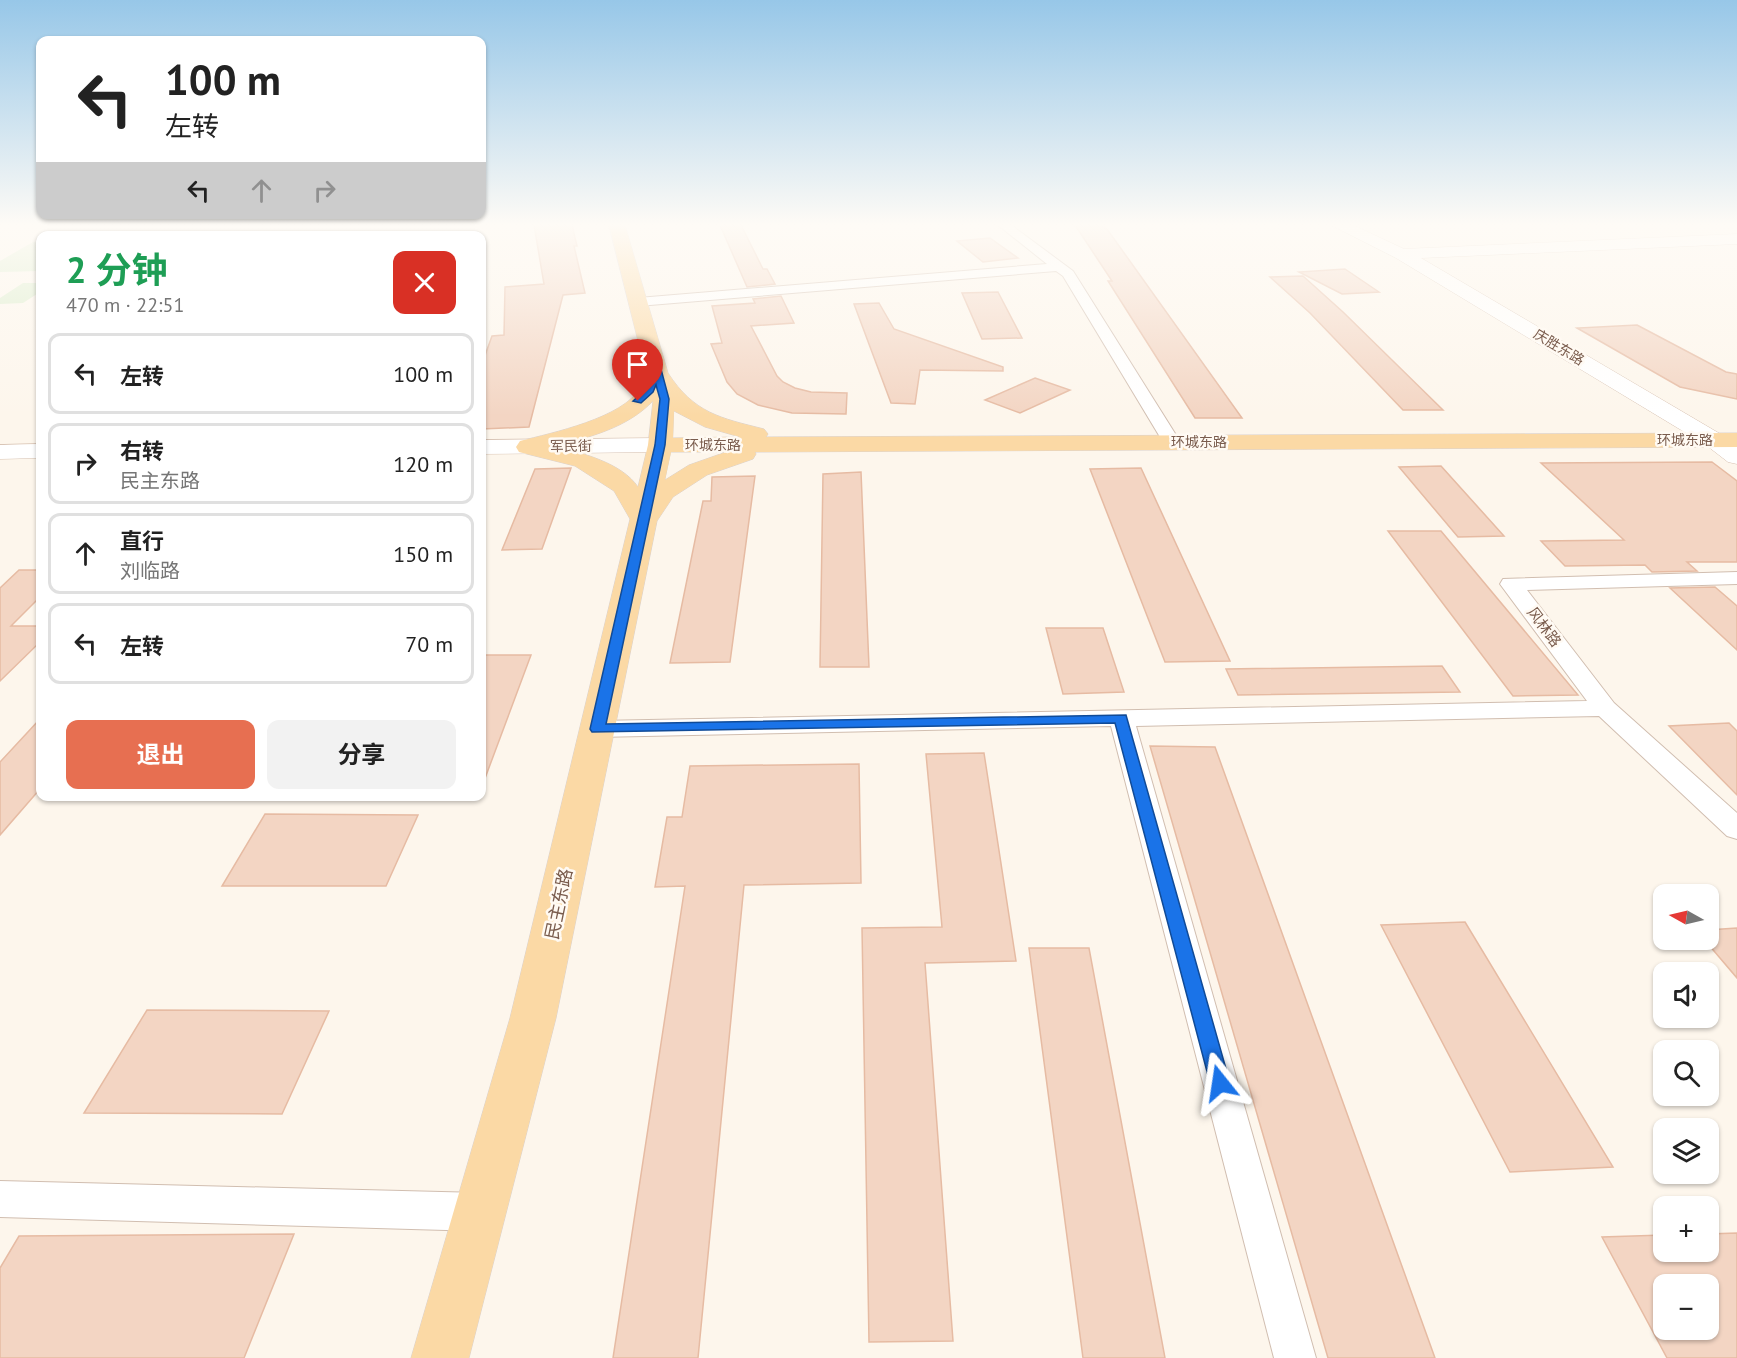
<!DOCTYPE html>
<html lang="zh">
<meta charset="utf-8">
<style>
body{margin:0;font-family:"PT Sans","Noto Sans SC",sans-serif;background:#f2f2f2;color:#222;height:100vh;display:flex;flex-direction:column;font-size:22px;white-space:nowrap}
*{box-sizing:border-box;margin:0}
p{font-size:20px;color:#767676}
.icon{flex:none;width:33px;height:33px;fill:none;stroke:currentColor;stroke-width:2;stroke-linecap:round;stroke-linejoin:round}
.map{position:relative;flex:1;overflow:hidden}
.drawer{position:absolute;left:36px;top:231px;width:450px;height:570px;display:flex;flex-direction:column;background:#fff;border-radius:12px;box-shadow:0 2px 4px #0004}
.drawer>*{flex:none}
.guide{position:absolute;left:36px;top:36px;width:450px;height:183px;border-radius:12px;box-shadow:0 2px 4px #0004;background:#fff;color:#222;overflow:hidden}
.needle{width:39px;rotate:278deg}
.tools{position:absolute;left:1653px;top:884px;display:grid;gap:12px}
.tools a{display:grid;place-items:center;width:66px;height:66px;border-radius:12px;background:#fff;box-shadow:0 2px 4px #0004;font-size:30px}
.pin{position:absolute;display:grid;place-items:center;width:51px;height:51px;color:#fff;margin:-62px -26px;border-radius:50% 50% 50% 0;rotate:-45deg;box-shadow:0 0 6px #0007}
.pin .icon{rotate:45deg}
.me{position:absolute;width:66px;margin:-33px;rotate:345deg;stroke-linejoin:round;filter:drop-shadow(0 0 4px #0008)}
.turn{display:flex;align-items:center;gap:21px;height:126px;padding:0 30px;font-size:27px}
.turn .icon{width:78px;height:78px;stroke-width:2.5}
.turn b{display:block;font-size:42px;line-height:51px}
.lanes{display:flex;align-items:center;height:57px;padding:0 30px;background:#0003;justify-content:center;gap:30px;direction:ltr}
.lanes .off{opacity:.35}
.round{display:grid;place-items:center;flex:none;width:63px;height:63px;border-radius:12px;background:#f2f2f2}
.overview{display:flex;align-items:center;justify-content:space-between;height:102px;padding:0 30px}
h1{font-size:36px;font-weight:700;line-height:45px;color:#1e9e55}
.primary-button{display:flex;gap:12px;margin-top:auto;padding:12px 30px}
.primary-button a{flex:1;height:69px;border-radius:12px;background:#e76f51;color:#fff;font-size:24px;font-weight:700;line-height:69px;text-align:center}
.primary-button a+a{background:#f2f2f2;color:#222}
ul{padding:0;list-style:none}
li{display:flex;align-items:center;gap:18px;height:81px;margin:0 12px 9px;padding:0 18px;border:3px solid #e0e0e0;border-radius:12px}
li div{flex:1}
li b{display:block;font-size:22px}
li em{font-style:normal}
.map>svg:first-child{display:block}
</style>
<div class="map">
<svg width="1737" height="1358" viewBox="0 0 1737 1358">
<rect width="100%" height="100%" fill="#fdf6ec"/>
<g fill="#d8ecc9">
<path d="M40 241V271L0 272V261L33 242Z"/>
<path d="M23 283H40V292L23 303 0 304V298Z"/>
</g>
<g fill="#f3d5c3" stroke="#e6bba3" stroke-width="1.5" fill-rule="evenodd">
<path d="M534 225H572L577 246H574L585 293 563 295 529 427 482 429V364L492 336 504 335 505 287 544 284Z"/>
<path d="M720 225H741L763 269H767L775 284 747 287Z"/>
<path d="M1075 225H1100L1107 229 1242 418H1195L1108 281H1112Z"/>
<path d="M990 238 1018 258 983 262 957 241Z"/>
<path d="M1345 269 1379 292 1342 294 1299 272Z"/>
<path d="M1303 276 1343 312 1443 410H1403L1310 313 1270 277Z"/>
<path d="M998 292 1022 338 982 339 962 293Z"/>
<path d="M781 296 794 323 751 326 777 376 783 382 795 388 811 392 847 393 846 414 792 413 758 405 737 394 727 382 711 344 722 343 712 306 755 303 753 299Z"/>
<path d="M879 303 894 329 1003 367V371L920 370 915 404 891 403 854 304Z"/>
<path d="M1637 325 1726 372 1737 374V399L1680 387 1577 328Z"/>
<path d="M1035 378 1070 390 1020 413 985 400Z"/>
<path d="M1712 462 1737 481V562H1687L1697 571 1652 572 1645 565 1565 566 1541 541 1624 540 1541 463Z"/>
<path d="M1441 466 1504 536 1458 537 1399 467Z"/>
<path d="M571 468 542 549 502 550 535 469Z"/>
<path d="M1141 468 1230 661 1165 662 1090 469Z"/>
<path d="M861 472 869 667H820L823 474Z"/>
<path d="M755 476 730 662 670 663 703 501H711L712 477Z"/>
<path d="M1388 531H1441L1578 695 1513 696Z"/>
<path d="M19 570H40V597L11 626H40V642L0 681V588Z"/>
<path d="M1715 587 1737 606V650L1670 588Z"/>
<path d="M1046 628H1103L1124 692 1063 694Z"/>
<path d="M482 655H531L484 781H482Z"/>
<path d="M1442 666 1460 692 1238 695 1226 669Z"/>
<path d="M40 719V789L0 835V762Z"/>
<path d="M1729 723 1737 731V795L1669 726Z"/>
<path d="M1150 746 1215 747 1435 1358H1328Z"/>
<path d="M984 753 1016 961 925 963 953 1341 869 1342 862 928 942 927 926 754Z"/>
<path d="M859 764 861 883 744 885 698 1358H613L685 886 655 887 667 817H682L690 766Z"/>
<path d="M265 814 418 815 386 886H222Z"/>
<path d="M1465 922 1613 1167 1510 1172 1381 925Z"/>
<path d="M1737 928V978L1708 944V930Z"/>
<path d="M1029 948H1089L1165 1358H1083Z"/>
<path d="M147 1010 329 1011 282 1114 84 1113Z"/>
<path d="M1737 1233V1358H1667L1602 1237 1664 1235V1251H1708V1234ZM1664 1284H1708V1329H1664Z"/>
<path d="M294 1234 244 1358H0V1268L19 1236Z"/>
</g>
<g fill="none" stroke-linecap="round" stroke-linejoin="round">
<g stroke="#d1beb0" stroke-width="2">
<g id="street">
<path d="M998 225H1011L1073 271 1181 443 1178 447H1166L1063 276 1056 271 638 306 631 302 638 298 1047 264Z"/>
<path d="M1737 572V584L1527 590 1614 703 1737 813V839L1727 836 1599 716 1136 726 1316 1358H1274L1111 726 597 737 588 735 584 729 588 723 597 721 1587 701 1500 584 1503 579Z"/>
<path d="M0 1181 481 1193 495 1199 500 1212 495 1225 481 1231 0 1217Z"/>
</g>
</g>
<g stroke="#d6c0b0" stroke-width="1">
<g id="secondary">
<path d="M1331 225H1353L1404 249 1737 234V244L1421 258 1722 435 1737 445V464L1728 462 1706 445 1396 258Z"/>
<path d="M660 438 669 440 672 445 669 450 660 452 482 454V440Z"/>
<path d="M40 444V458L0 459V445Z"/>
</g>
</g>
<g stroke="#dad1cd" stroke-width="1">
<path id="primary" d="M609 225H625L668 373C694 413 720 418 764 429L768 434 766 437 1737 433V447L755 452 756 454 753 459 707 475 673 497 657 521 556 1018 469 1358H411L510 1018 630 519 614 491 575 466 519 452 516 447 520 441C552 433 623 418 640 388 643 382 644 375 645 369ZM653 401 648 445 638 487C622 463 582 453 555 446 590 437 627 428 653 401ZM674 411 705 427 740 437 673 438ZM671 452H726L689 465 665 480Z"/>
</g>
<use href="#street" fill="#fff" fill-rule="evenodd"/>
<use href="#secondary" fill="#fff" fill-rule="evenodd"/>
<use href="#primary" fill="#fbd9a5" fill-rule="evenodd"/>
</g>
<linearGradient id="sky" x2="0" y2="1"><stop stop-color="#97c7e8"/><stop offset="0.54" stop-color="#fefbf6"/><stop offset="1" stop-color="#fefbf6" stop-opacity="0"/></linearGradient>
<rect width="1737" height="416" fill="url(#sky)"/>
<path fill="#1a73e8" stroke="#114b97" stroke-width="1.5" d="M653 367 661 369 669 399 665 445 606 724 1126 715 1230 1083 1227 1090 1220 1092 1213 1090 1210 1083 1115 723 592 732 590 729 655 445 660 399 656 385 653 392 641 403 633 401 646 389Z"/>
<g text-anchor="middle" stroke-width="5" stroke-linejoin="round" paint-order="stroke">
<g font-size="14" fill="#7a5c4d" stroke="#fffaf3">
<text transform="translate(1559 347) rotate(31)" y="5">庆胜东路</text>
<text x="1685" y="445">环城东路</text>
<text x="1199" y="447">环城东路</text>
<text x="713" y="450">环城东路</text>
<text transform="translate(571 446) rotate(-1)" y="5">军民街</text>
</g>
<g font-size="15" fill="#7a5c4d" stroke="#fffaf3">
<text transform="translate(1544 627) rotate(53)" y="5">风林路</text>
</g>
<g font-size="18" fill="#7a5c4d" stroke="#fffaf3">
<text transform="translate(559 904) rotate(-78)" y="6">民主东路</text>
</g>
</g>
</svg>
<div class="tools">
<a><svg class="needle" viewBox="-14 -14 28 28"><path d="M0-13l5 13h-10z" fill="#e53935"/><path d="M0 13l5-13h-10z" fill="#767676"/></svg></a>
<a><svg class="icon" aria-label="sound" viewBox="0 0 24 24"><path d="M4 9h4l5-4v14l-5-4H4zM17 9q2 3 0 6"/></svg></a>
<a><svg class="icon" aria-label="search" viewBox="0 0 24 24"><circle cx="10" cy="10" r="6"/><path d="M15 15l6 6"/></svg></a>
<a><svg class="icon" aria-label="layers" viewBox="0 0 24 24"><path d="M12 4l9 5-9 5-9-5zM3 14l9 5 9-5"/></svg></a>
<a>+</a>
<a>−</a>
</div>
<div class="pin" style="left:638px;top:401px;background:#d93025"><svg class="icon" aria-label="arrive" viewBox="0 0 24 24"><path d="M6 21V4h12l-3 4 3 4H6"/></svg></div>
<svg class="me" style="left:1220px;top:1083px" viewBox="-20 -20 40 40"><path d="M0-17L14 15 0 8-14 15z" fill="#1a73e8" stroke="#fff" stroke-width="4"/></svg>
<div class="guide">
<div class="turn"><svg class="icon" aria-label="left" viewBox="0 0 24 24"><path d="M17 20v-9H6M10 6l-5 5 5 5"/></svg><div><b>100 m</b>左转</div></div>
<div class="lanes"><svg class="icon" aria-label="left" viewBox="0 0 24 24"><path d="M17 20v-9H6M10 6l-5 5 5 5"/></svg><svg class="icon off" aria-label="ahead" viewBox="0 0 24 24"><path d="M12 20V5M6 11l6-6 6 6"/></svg><svg class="icon off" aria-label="right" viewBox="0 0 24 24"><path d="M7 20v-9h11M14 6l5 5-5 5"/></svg></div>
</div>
<section class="drawer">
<div class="overview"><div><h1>2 分钟</h1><p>470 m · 22:51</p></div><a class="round" style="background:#d93025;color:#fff"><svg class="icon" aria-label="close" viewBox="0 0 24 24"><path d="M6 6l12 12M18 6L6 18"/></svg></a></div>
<ul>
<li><svg class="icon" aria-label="left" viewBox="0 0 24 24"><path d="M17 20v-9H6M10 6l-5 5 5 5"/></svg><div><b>左转</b></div><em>100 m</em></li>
<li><svg class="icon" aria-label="right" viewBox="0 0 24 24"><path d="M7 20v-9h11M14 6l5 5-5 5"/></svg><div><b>右转</b><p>民主东路</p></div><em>120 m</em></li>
<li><svg class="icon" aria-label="ahead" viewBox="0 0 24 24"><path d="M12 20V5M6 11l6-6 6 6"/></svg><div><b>直行</b><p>刘临路</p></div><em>150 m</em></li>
<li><svg class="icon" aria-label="left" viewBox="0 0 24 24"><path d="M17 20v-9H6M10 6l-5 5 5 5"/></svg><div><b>左转</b></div><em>70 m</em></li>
</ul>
<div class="primary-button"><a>退出</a><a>分享</a></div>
</section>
</div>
